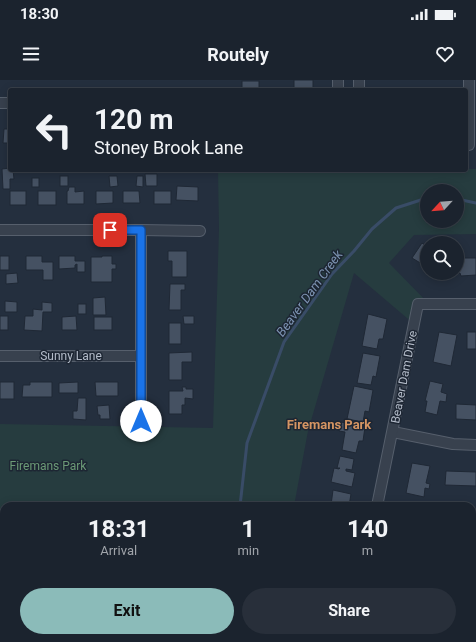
<!DOCTYPE html>
<style>
body{margin:0;font-family:Roboto,sans-serif;background:#282f3a;color:#f1f3f6;height:100vh;display:flex;flex-direction:column;font-size:15px;white-space:nowrap}
*{box-sizing:border-box;margin:0}
p{font-size:13px;color:#a0a4aa}
.icon{flex:none;width:22px;height:22px;fill:none;stroke:currentColor;stroke-width:2;stroke-linecap:round;stroke-linejoin:round}
.map{position:relative;flex:1;overflow:hidden}
.sheet{position:absolute;left:0px;top:422px;width:476px;height:140px;display:flex;flex-direction:column;background:#1b232e;border-radius:12px 12px 0 0;box-shadow:0 2px 10px #0003,0 0 0 1px #39404a}
.sheet>*{flex:none}
.guide{position:absolute;left:8px;top:8px;width:460px;height:84px;border-radius:4px;box-shadow:0 2px 10px #0003,0 0 0 1px #39404a;background:#1b232e;color:#f1f3f6;overflow:hidden}
.needle{width:26px;rotate:244deg}
.controls{position:absolute;left:420px;top:104px;display:grid;gap:8px}
.controls a{display:grid;place-items:center;width:44px;height:44px;border-radius:50%;background:#1b232e;box-shadow:0 2px 10px #0003,0 0 0 1px #39404a;font-size:20px}
.pin{position:absolute;display:grid;place-items:center;width:34px;height:34px;color:#fff;margin:-17px;border-radius:8px;box-shadow:0 2px 6px #0006}
.me{position:absolute;width:44px;margin:-22px;rotate:0deg;stroke-linejoin:round;filter:drop-shadow(0 0 3px #0008)}
.turn{display:flex;align-items:center;gap:14px;height:84px;padding:0 20px;font-size:18px}
.turn .icon{width:52px;height:52px;stroke-width:2.5}
.turn b{display:block;font-size:28px;line-height:34px}
.eta{display:flex;justify-content:space-evenly;align-items:center;height:68px;text-align:center}
.eta b{font-size:24px;font-weight:700;line-height:28px}
.primary-button{display:flex;gap:8px;margin-top:auto;padding:8px 20px}
.primary-button a{flex:1;height:46px;border-radius:24px;background:#8bbbb9;color:#111;font-size:16px;font-weight:700;line-height:46px;text-align:center}
.primary-button a+a{background:#282f3a;color:#f1f3f6}
.status{display:flex;justify-content:space-between;align-items:center;height:28px;padding:0 20px;background:#1b232e;direction:ltr}
.status svg{height:11px;fill:currentColor}
header{display:flex;justify-content:space-between;align-items:center;height:52px;padding:0 20px;background:#1b232e;font-size:18px;font-weight:700}
.map>svg:first-child{display:block}
</style>
<div class="status"><b>18:30</b><svg viewBox="0 0 49 12"><path d="M0 12V9h3v3zM5 12V6h3v6zM10 12V3h3v9zM15 12V0h3v12zM26 1h20v11H26zM47 4h2v5h-2z"/></svg></div>
<header><svg class="icon" aria-label="menu" viewBox="0 0 24 24"><path d="M4 6h16M4 12h16M4 18h16"/></svg>Routely<svg class="icon" aria-label="heart" viewBox="0 0 24 24"><path d="M12 20l-8-8c-3-5 5-10 8-4 3-6 11-1 8 4z"/></svg></header>
<div class="map">
<svg width="476" height="562" viewBox="0 0 476 562">
<rect width="100%" height="100%" fill="#242f3e"/>
<path fill="#263c3f" fill-rule="evenodd" d="M466 89H476V154L414 155 389 183 429 224H418L414 244 354 193 308 351 294 426H4V558H270V562H0V344L213 348 219 149 218 90ZM427 111H457V141H427Z"/>
<g fill="none" stroke-linecap="round" stroke-linejoin="round">
<g stroke="#394c67" stroke-width="3">
<path d="M457 119 476 123"/>
<path d="M240 426 247 363 284 262 332 194 354 171 372 149 396 128 427 118"/>
<path d="M223 562 224 558"/>
</g>
</g>
<g fill="#455162" stroke="#1f2835">
<rect x="294" y="0" width="19" height="10"/>
<rect x="242" y="1" width="17" height="9"/>
<path d="M4 49H10V63H3Z"/>
<path d="M10 88V90H13L14 99H10V109H3L2 89Z"/>
<path d="M145 94H157V106H146Z"/>
<rect x="60" y="96" width="8" height="10"/>
<path d="M109 96H117L118 106 110 107Z"/>
<path d="M137 96H143V107L136 106Z"/>
<rect x="32" y="98" width="7" height="9"/>
<path d="M177 106 198 107V121L176 120Z"/>
<path d="M69 107H75V112L84 111V124H67V111H68Z"/>
<rect x="10" y="111" width="16" height="14"/>
<rect x="38" y="111" width="18" height="14"/>
<path d="M96 111H113V123L96 124Z"/>
<path d="M123 111H139L140 123H123Z"/>
<rect x="154" y="111" width="17" height="13"/>
<path d="M422 163 427 167V187L412 178Z"/>
<path d="M168 171H187V197H172V181H168Z"/>
<rect x="0" y="176" width="9" height="14"/>
<path d="M26 176H42V182H53V200H43V190H26Z"/>
<path d="M59 176H75V181H85V192H77V184L75 185V188L59 189Z"/>
<path d="M102 176H112V184H116V189H112V202H91V177H102Z"/>
<path d="M457 178H476V195L461 196 460 193H457Z"/>
<path d="M17 193 18 203 6 204V194Z"/>
<path d="M170 204H185V210H181V230H169Z"/>
<path d="M105 217 106 235H93V218Z"/>
<path d="M5 221 17 222V232H5Z"/>
<path d="M42 222 52 223V232H43L42 251 24 250 25 236H33V229L42 230Z"/>
<rect x="78" y="224" width="8" height="10"/>
<path d="M368 234 387 239 383 259H379L377 269 362 266Z"/>
<rect x="0" y="236" width="8" height="14"/>
<path d="M76 236 77 250H62V237Z"/>
<path d="M183 236H194V244H184Z"/>
<rect x="94" y="237" width="18" height="13"/>
<rect x="169" y="243" width="12" height="21"/>
<path d="M439 252 457 255 451 286 433 282Z"/>
<rect x="467" y="252" width="9" height="17"/>
<path d="M192 272V282H182V300H169V273Z"/>
<path d="M363 273 380 276 376 297 373 296 371 305 357 303Z"/>
<path d="M430 301 443 304 441 312 447 314 446 322 440 321 437 335 425 332 427 321H425Z"/>
<rect x="0" y="302" width="14" height="17"/>
<path d="M30 302H52V317H22L23 305H30Z"/>
<path d="M78 302V313H59V303Z"/>
<path d="M95 302H118V316H96Z"/>
<path d="M354 306 373 310 369 332 365 331 363 342 347 339Z"/>
<path d="M182 307H186V309H193V319L185 318V325H182V334H169V311H183Z"/>
<path d="M78 318H86V340L73 339V331H77Z"/>
<path d="M456 324 476 325V340L456 339Z"/>
<path d="M109 325 110 339H100V335H98L97 326Z"/>
<path d="M341 342 365 347 363 361H359L356 373 342 370 345 352 339 351Z"/>
<path d="M340 376 354 379 352 390 346 389V391L355 393 352 407 331 402 334 388 339 389 340 388H337Z"/>
<path d="M412 383 430 386 426 403 430 404 429 409 425 408 424 417 406 413Z"/>
<path d="M446 391 476 392V406L445 405Z"/>
<path d="M333 410 351 414 349 426H332L331 425Z"/>
<rect x="472" y="462" width="4" height="17"/>
<path d="M472 531H476L475 555H472Z"/>
<path d="M300 558H313L312 562H292V559L299 560Z"/>
</g>
<g fill="none" stroke-linecap="round" stroke-linejoin="round">
<g stroke="#565f6c" stroke-width="12">
<g id="minor">
<path d="M338 0V10"/>
<path d="M359 0V10"/>
<path d="M0 23H10"/>
<path d="M469 65V0"/>
<path d="M0 150H141L200 151"/>
<path d="M141 150V341"/>
<path d="M0 276H141"/>
<path d="M393 352 453 364 476 365"/>
<path d="M377 426 418 224H476"/>
<path d="M472 504H476"/>
<path d="M349 562 350 558"/>
</g>
</g>
<use href="#minor" stroke="#38414e" stroke-width="10"/>
</g>
<g fill="none" stroke-linecap="round" stroke-linejoin="round">
<g stroke="#114b97" stroke-width="10">
<path id="route" d="M110 150H141V341"/>
</g>
<use href="#route" stroke="#1a73e8" stroke-width="7"/>
</g>
<g text-anchor="middle" stroke-width="3" stroke-linejoin="round" paint-order="stroke">
<g font-size="12" fill="#b4bcc9" stroke="#1d2633">
<text x="71" y="280">Sunny Lane</text>
<text transform="translate(404 297) rotate(-79)" y="4">Beaver Dam Drive</text>
</g>
<g font-size="12" fill="#6b9a76" stroke="#1d2633">
<text x="48" y="390">Firemans Park</text>
</g>
<g font-size="13" font-style="italic" fill="#7c92b1" stroke="#1d2633">
<text transform="translate(309 213) rotate(-54)" y="5">Beaver Dam Creek</text>
</g>
<g font-size="13" font-weight="bold" fill="#d59563" stroke="#1d2633">
<text x="329" y="349">Firemans Park</text>
</g>
</g>
</svg>
<div class="controls">
<a><svg class="needle" viewBox="-14 -14 28 28"><path d="M0-13l5 13h-10z" fill="#e53935"/><path d="M0 13l5-13h-10z" fill="#a0a4aa"/></svg></a>
<a><svg class="icon" aria-label="search" viewBox="0 0 24 24"><circle cx="10" cy="10" r="6"/><path d="M15 15l6 6"/></svg></a>
</div>
<div class="pin" style="left:110px;top:150px;background:#d93025"><svg class="icon" aria-label="arrive" viewBox="0 0 24 24"><path d="M6 21V4h12l-3 4 3 4H6"/></svg></div>
<svg class="me" style="left:141px;top:341px" viewBox="-20 -20 40 40"><circle r="19" fill="#fff"/><path d="M0-13L10 11 0 6-10 11z" fill="#1a73e8"/></svg>
<div class="guide">
<div class="turn"><svg class="icon" aria-label="left" viewBox="0 0 24 24"><path d="M17 20v-9H6M10 6l-5 5 5 5"/></svg><div><b>120 m</b>Stoney Brook Lane</div></div>
</div>
<section class="sheet">
<div class="eta">
<div><b>18:31</b><p>Arrival</p></div>
<div><b>1</b><p>min</p></div>
<div><b>140</b><p>m</p></div>
</div>
<div class="primary-button"><a>Exit</a><a>Share</a></div>
</section>
</div>
